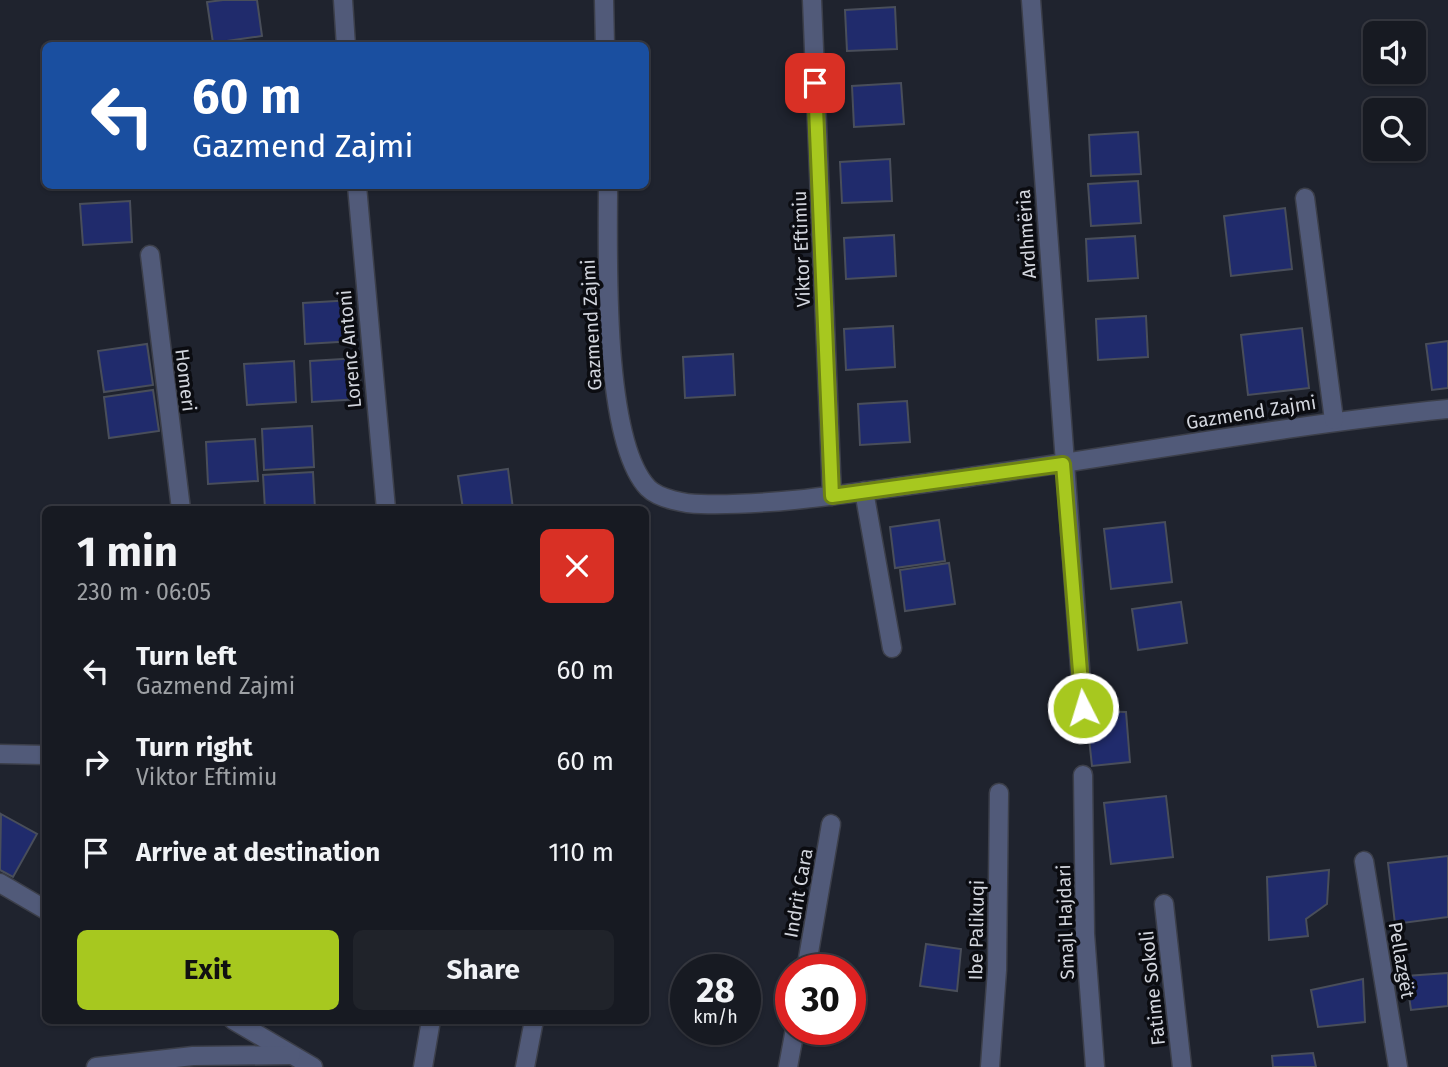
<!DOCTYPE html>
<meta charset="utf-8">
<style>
body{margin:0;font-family:"Fira Sans",sans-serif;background:#20232a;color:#f1f3f6;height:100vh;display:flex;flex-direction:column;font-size:26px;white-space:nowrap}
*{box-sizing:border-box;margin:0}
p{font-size:23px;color:#9ea1a5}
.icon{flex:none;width:38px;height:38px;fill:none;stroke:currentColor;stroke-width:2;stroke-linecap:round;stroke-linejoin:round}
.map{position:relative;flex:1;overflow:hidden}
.side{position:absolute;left:42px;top:506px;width:607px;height:518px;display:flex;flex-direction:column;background:#171a22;border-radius:10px;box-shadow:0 2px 5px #0004,0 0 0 2px #363840}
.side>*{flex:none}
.banner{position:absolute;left:42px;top:42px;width:607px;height:147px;border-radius:10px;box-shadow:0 2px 5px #0004,0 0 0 2px #363840;background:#1a4fa0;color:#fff;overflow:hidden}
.tools{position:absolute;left:1363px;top:21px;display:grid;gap:14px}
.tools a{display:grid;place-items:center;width:63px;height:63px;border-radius:10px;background:#171a22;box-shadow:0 2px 5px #0004,0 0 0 2px #363840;font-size:35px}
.speed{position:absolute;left:670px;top:954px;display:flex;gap:14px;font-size:35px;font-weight:700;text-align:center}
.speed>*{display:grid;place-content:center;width:91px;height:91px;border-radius:50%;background:#171a22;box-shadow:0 2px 5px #0004,0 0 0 2px #363840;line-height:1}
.speed small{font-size:18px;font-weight:400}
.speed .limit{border:10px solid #d22;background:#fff;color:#111}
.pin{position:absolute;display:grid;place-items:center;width:60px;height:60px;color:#fff;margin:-30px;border-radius:14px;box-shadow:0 4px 10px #0006}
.me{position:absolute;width:77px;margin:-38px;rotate:355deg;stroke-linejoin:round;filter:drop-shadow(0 0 5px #0008)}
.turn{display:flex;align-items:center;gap:24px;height:147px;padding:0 35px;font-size:32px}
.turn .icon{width:91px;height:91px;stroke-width:2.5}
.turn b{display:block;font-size:49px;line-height:60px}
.round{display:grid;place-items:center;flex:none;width:74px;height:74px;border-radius:10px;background:#20232a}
.head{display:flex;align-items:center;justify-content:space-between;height:119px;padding:0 35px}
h1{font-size:42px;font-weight:700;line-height:52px}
.action{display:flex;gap:14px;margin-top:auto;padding:14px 35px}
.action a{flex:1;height:80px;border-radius:10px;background:#a7c81f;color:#111;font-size:28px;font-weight:700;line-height:80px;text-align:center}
.action a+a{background:#20232a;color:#f1f3f6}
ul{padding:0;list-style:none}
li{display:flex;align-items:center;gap:21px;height:91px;padding:0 35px}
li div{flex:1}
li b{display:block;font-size:26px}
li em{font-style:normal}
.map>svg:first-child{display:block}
</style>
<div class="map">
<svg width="1448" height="1067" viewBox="0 0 1448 1067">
<rect width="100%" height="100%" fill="#1f232e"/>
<g fill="#202b6c" stroke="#494e5a" stroke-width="2">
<path d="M223 0H257L262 36 213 43 207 2Z"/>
<path d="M895 7 897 49 847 51 845 10Z"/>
<path d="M901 83 904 124 854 127 852 86Z"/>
<path d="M1138 132 1141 174 1091 176 1089 135Z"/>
<path d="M890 159 892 201 842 203 840 162Z"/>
<path d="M1138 181 1141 223 1091 226 1088 184Z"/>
<path d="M130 201 132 242 83 245 80 204Z"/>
<path d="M1285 208 1292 269 1231 276 1224 216Z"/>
<path d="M894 235 896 276 846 279 844 238Z"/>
<path d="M1135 236 1138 278 1088 281 1086 239Z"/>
<path d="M353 300 355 341 305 344 303 303Z"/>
<path d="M1146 316 1148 357 1098 360 1096 319Z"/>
<path d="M893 326 895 367 846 370 844 329Z"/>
<path d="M1302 328 1309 388 1248 395 1241 335Z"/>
<path d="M1448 341V388L1432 390 1426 344Z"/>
<path d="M147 344 153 385 104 392 98 351Z"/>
<path d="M733 354 735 395 685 398 683 357Z"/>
<path d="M359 358 361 399 312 402 310 361Z"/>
<path d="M294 361 296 402 247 405 244 364Z"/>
<path d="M153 390 159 431 109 438 104 397Z"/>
<path d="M907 401 910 442 860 445 858 404Z"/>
<path d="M312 426 314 467 264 470 262 429Z"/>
<path d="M255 439 258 481 208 484 206 442Z"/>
<path d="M508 469 513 509H463L458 476Z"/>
<path d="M313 472 315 509H265L263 475Z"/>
<path d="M939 520 945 561 895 568 890 527Z"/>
<path d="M1165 522 1172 582 1111 589 1104 529Z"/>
<path d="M949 563 955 604 905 611 900 570Z"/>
<path d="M1181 602 1187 643 1138 650 1132 609Z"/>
<path d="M1086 711 1126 712 1130 762 1092 766Z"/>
<path d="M1166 796 1173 857 1111 864 1104 803Z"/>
<path d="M1 814 37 834 13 877 0 870Z"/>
<path d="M1448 856V917L1395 924 1388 863Z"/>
<path d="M1329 870 1327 904 1306 919 1308 936 1269 940 1267 877Z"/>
<path d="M926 944 961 949 957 991 920 986Z"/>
<path d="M1448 973V1006L1411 1010 1406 976Z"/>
<path d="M1363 979 1365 1022 1318 1027 1311 990Z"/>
<path d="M1313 1053 1316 1067H1273L1272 1056Z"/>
</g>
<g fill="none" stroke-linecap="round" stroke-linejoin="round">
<g stroke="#3c3f4a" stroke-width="21">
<g id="minor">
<path d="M343 0 346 46"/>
<path d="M604 0 605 46"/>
<path d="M812 0 832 496"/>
<path d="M1031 0 1083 708"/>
<path d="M357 186 386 509"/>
<path d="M608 186C608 253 602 440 648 488 659 499 686 504 701 504 780 506 863 491 941 481 1110 458 1278 426 1448 409"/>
<path d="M1305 198 1334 420"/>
<path d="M150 255 181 509"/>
<path d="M864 491 892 648"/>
<path d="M0 754 46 755"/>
<path d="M1083 775 1085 934 1095 1067"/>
<path d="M1364 861 1398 1067"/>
<path d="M0 883 46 910"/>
<path d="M1164 904 1182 1067"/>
<path d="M806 970 831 824"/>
<path d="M233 1020 313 1067"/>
<path d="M96 1067 193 1056 291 1055"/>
<path d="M423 1067 431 1020"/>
<path d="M525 1067 534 1020"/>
<path d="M788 1067 795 1029"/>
<path d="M990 1067 997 970 999 793"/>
</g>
</g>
<use href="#minor" stroke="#515a79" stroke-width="18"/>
</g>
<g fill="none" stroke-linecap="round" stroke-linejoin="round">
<g stroke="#6d8214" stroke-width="18">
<path id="route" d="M815 83 832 496 1063 464 1083 708"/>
</g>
<use href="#route" stroke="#a7c81f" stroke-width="12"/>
</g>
<g text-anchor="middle" stroke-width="7" stroke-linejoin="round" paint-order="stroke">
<g font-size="19" fill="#d2d5dd" stroke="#0b0c11">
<text transform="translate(1026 234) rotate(-94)" y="7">Ardhmëria</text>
<text transform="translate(801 249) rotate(-92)" y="7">Viktor Eftimiu</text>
<text transform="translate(591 325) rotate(-93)" y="7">Gazmend Zajmi</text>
<text transform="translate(349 349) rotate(-95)" y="7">Lorenc Antoni</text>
<text transform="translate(186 380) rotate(83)" y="7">Homeri</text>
<text transform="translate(1251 412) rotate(-9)" y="7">Gazmend Zajmi</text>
<text transform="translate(798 893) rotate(-80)" y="7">Indrit Cara</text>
<text transform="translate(1065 922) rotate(-92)" y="7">Smajl Hajdari</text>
<text transform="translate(976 930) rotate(-89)" y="7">Ibe Palikuqi</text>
<text transform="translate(1402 960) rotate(80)" y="7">Pellazgët</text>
<text transform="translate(1152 988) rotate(-96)" y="7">Fatime Sokoli</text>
</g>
</g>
</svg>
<div class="tools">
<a><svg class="icon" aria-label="sound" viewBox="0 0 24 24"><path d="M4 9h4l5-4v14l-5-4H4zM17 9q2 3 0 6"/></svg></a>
<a><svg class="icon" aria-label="search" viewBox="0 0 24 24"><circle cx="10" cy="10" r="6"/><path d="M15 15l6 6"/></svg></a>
</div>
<div class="speed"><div>28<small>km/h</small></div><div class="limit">30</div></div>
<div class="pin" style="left:815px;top:83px;background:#d93025"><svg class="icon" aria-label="arrive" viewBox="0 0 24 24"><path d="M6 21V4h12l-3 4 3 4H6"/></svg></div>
<svg class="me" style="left:1083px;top:708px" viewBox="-20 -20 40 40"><circle r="17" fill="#a7c81f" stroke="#fff" stroke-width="3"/><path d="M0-11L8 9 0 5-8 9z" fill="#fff"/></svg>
<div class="banner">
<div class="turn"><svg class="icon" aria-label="left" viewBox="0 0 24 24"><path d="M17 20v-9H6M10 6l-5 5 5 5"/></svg><div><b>60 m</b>Gazmend Zajmi</div></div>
</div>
<section class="side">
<div class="head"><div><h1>1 min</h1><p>230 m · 06:05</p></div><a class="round" style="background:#d93025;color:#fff"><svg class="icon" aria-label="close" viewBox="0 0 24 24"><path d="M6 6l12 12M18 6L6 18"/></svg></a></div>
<ul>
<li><svg class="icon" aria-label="left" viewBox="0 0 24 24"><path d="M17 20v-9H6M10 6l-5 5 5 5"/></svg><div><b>Turn left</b><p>Gazmend Zajmi</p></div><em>60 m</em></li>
<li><svg class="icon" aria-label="right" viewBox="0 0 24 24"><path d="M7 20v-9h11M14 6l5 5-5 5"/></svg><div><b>Turn right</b><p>Viktor Eftimiu</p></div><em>60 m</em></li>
<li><svg class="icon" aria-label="arrive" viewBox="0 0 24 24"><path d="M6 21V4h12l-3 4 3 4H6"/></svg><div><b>Arrive at destination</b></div><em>110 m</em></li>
</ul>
<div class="action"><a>Exit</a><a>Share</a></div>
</section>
</div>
